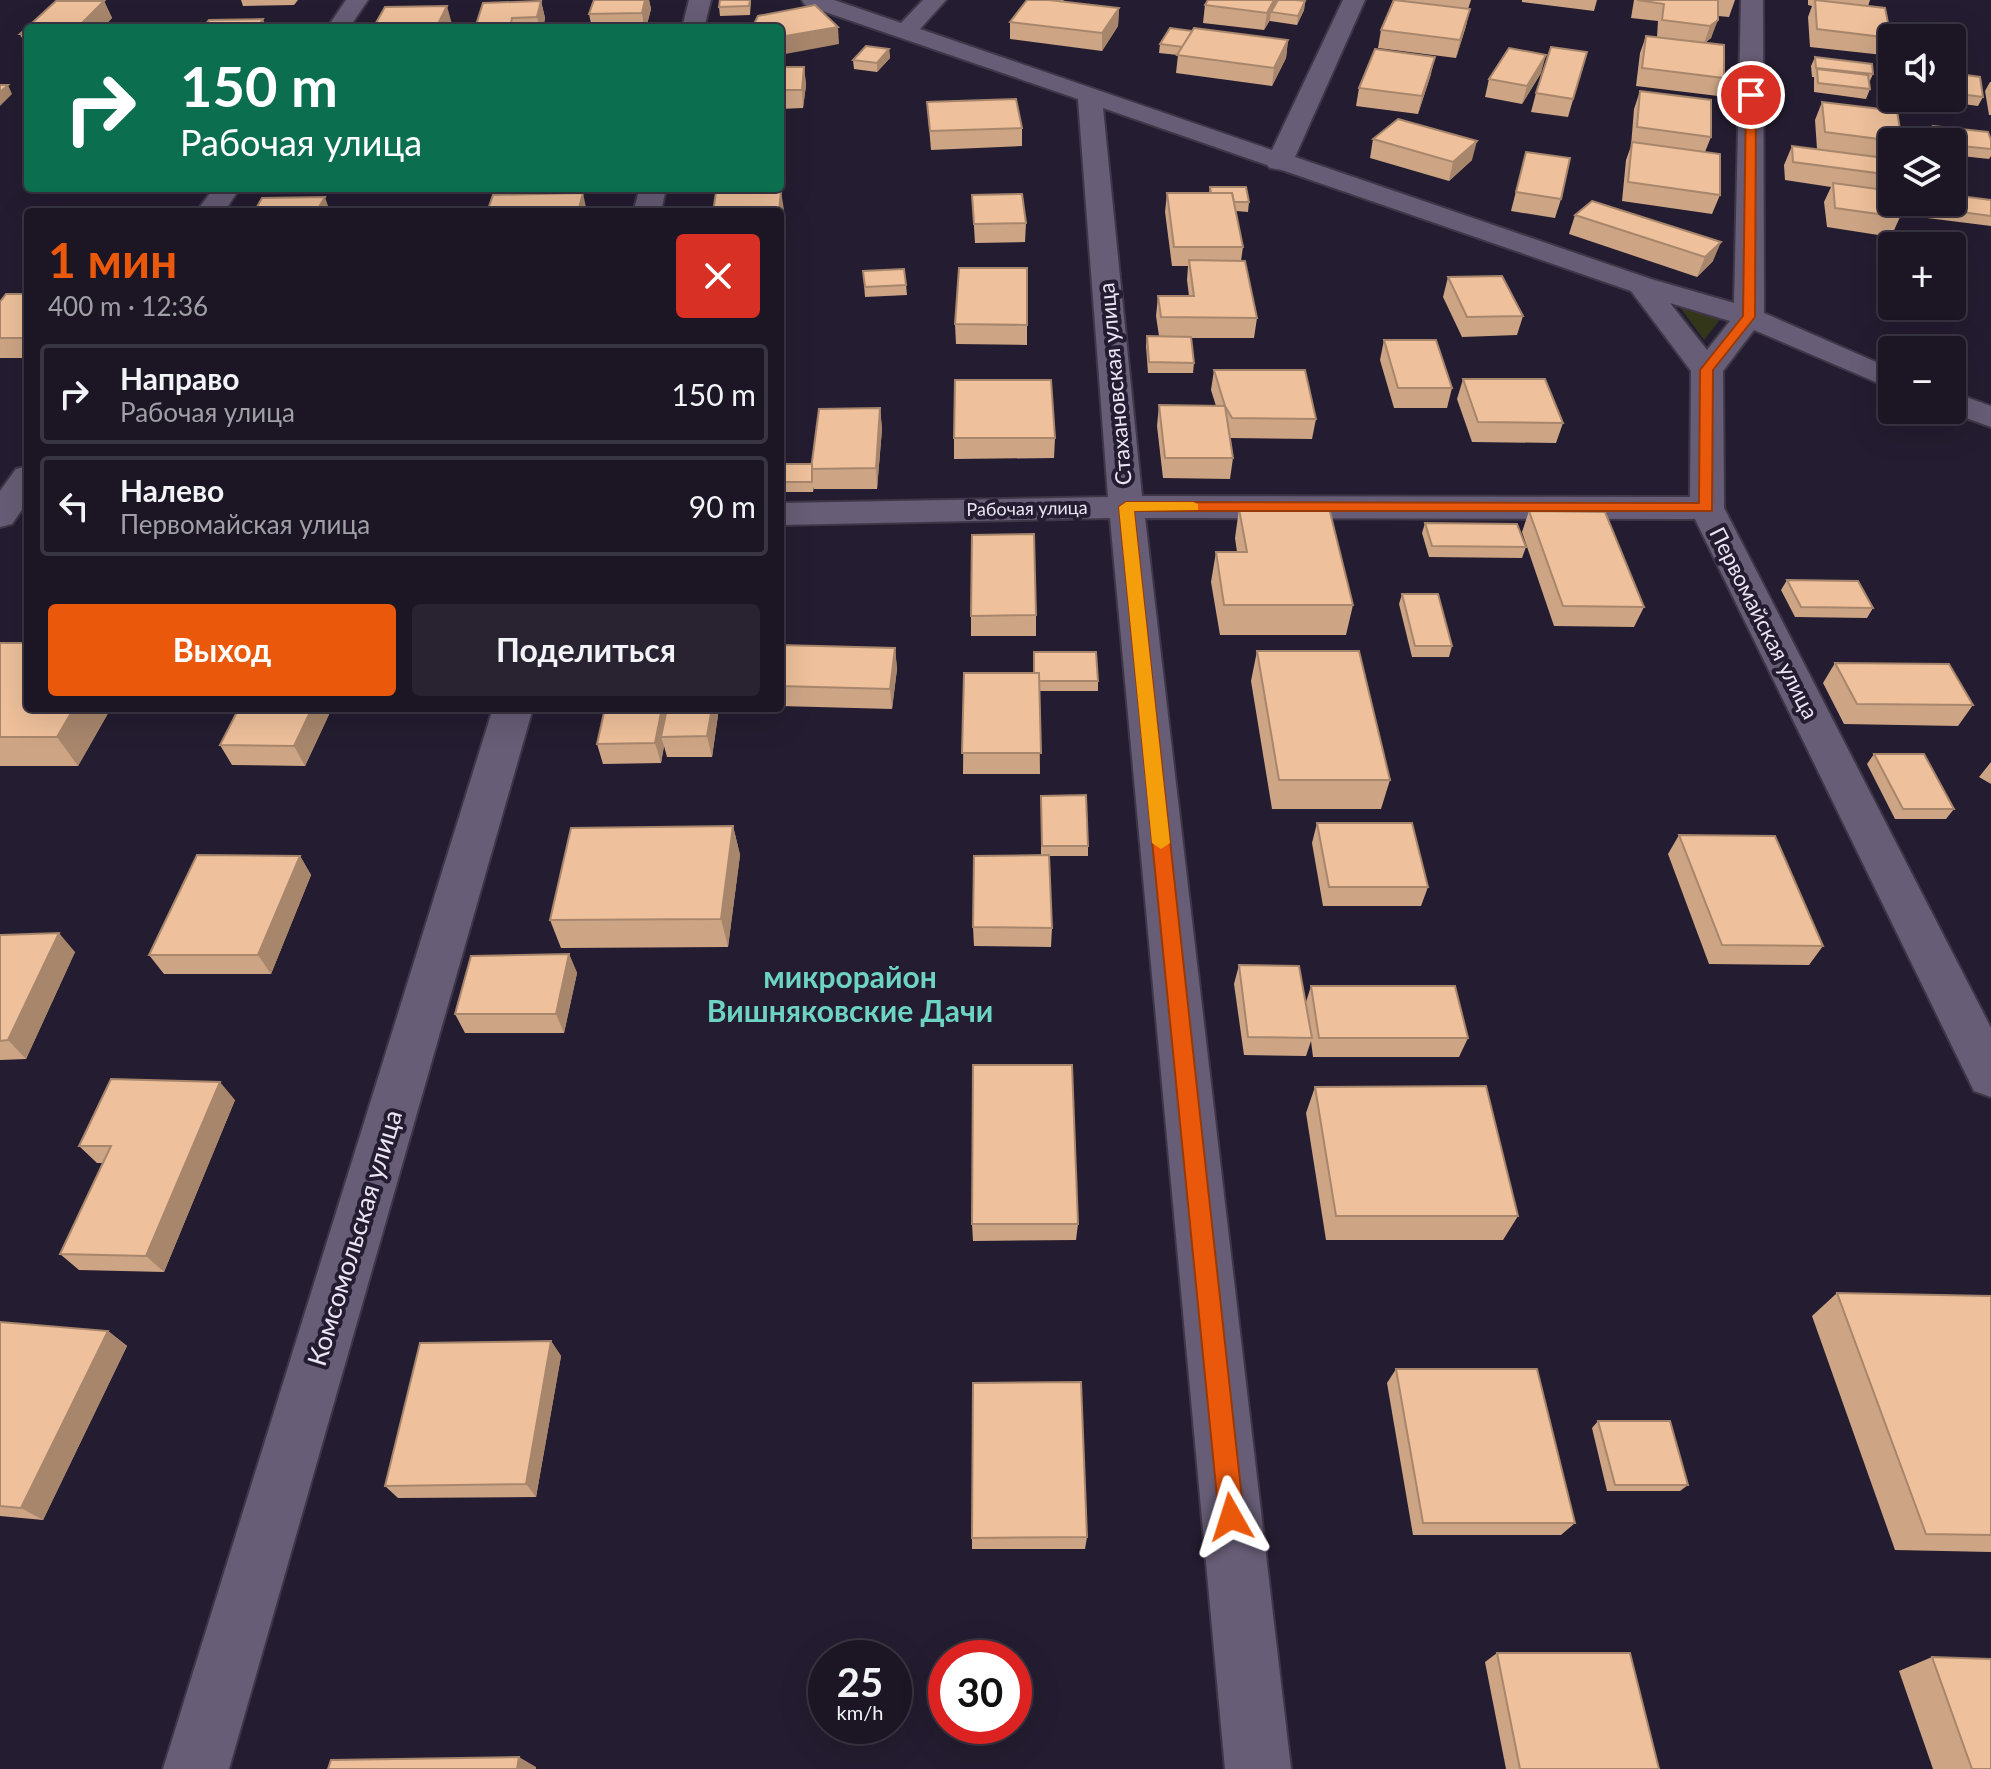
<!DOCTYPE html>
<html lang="ru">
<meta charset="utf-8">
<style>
body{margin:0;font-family:Lato,sans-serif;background:#282231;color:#f1f3f6;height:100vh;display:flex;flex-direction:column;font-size:30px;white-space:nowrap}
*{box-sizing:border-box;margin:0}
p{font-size:26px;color:#a09fa6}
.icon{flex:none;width:44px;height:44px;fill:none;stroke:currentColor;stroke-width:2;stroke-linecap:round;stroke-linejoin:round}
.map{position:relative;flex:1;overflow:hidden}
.sheet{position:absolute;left:24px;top:208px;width:760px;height:504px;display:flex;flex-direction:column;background:#1b1524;border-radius:8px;box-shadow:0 8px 32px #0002,0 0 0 2px #393441}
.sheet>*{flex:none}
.banner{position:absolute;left:24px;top:24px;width:760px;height:168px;border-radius:8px;box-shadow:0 8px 32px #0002,0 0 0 2px #393441;background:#0b6e4f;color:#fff;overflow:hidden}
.fabs{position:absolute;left:1878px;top:24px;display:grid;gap:16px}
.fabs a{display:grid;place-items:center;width:88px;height:88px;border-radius:8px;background:#1b1524;box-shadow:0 8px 32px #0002,0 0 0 2px #393441;font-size:40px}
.speed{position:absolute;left:808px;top:1640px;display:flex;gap:16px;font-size:40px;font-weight:700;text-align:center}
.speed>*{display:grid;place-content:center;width:104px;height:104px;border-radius:50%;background:#1b1524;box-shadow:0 8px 32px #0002,0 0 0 2px #393441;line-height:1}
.speed small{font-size:20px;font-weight:400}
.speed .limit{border:12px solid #d22;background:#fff;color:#111}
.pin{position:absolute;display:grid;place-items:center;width:68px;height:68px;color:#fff;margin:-34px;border:4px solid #fff;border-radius:50%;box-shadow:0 2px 8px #0007}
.me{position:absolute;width:88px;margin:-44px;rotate:354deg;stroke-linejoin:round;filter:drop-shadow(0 0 6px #0008)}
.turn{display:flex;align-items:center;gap:28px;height:168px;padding:0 24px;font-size:36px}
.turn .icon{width:104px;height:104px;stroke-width:2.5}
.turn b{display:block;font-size:56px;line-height:68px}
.round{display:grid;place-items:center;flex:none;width:84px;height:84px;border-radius:8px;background:#282231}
.headline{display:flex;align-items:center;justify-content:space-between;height:136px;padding:0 24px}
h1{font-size:48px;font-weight:700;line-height:60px;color:#ea580c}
.button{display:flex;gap:16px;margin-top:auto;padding:16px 24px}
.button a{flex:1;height:92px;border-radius:8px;background:#ea580c;color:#fff;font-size:32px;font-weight:700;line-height:92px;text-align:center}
.button a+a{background:#282231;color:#f1f3f6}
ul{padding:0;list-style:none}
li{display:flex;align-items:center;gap:24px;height:100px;margin:0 16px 12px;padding:0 8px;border:4px solid #393441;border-radius:8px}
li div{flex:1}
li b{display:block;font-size:30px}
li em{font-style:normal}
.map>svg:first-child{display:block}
</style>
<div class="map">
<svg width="1991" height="1769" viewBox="0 0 1991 1769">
<rect width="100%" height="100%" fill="#241c30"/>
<path fill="#333619" d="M1677 303 1722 317 1704 340Z"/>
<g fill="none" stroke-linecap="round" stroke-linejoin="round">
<g stroke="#3e3748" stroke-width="4">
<g id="street">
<path d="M346 0H368L349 28H327Z"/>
<path d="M689 0H711L704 28H682Z"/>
<path d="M802 0H834L901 23 923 0H946L920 29 1272 150 1343 0H1365L1295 157 1651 279 1734 303 1741 0H1763L1764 313 1892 369V389L1754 330 1723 371 1724 508 1991 1028V1097L1974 1091 1695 519 1145 518 1291 1769H1225L1110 518 780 525V503L1108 497 1078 99 805 5ZM1103 108 1267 165 1270 168 1282 170 1631 291 1691 371 1690 497 1142 496ZM1670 303 1730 321 1707 350Z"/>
<path d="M214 188H240L224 212H196Z"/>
<path d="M640 188H666L661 212H633Z"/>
<path d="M1952 392 1991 406V427L1944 410H1952Z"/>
<path d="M28 466V501L12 524 0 527V491L16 469Z"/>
<path d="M493 708H533L229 1769H163Z"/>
</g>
</g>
<use href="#street" fill="#675d76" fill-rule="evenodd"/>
</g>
<g fill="#cda585">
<path d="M241 0H298L294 5 243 6Z"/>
<path d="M594 0H649L651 9 646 28H592L589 14Z"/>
<path d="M751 0 750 15 720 16 719 7Z"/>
<path d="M1026 0H1064L1062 2 1119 8 1118 26 1102 51 1010 39V22L1027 0Z"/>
<path d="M1393 0H1471L1468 9 1466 26 1456 58 1378 48 1381 30Z"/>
<path d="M1522 0H1597L1594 11 1522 2Z"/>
<path d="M1634 0H1735L1729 17 1718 16 1711 38 1705 43 1724 78 1718 96 1636 86 1640 53 1646 36 1657 37 1658 21 1631 18Z"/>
<path d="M1808 0H1870L1868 6 1891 38 1883 55 1810 47 1808 17 1812 6 1808 5Z"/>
<path d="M56 1H104L112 18 102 28H28V51L20 34Z"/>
<path d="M541 1 545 18 543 28H475Z"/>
<path d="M1305 1 1304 10 1297 25 1270 21V20L1264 30 1203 23 1205 5Z"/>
<path d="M1192 31 1288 40 1286 58 1272 86 1176 73 1178 55 1159 53 1160 44Z"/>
<path d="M889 49 890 58 877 72 854 69 853 60Z"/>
<path d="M1587 52 1568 117 1531 112 1536 93Z"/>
<path d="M1815 57 1873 74 1869 83 1870 89 1866 99 1814 92V77H1812L1811 66Z"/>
<path d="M780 67H804L806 85 803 108 780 109Z"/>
<path d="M1541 73 1522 104 1485 97 1489 79Z"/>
<path d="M1952 73 1983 97 1978 106 1933 100V98H1952Z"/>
<path d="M1431 74 1418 114 1356 106 1359 88Z"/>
<path d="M1990 82H1991V115H1989L1985 91Z"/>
<path d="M1640 91 1711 137 1705 152 1720 195 1712 214 1622 201 1626 160 1631 146 1634 109Z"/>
<path d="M927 102 1022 128V146L931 150Z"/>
<path d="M1822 102 1902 142H1892V184L1889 190 1900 217 1891 237 1827 227 1824 202 1831 187 1785 180 1784 165 1792 146 1817 149 1815 120Z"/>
<path d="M1933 126 1991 140V156L1989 159 1952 155V142H1930L1928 135Z"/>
<path d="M1373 139 1472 160 1449 181 1370 158Z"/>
<path d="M1526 152 1561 199 1555 218 1511 211Z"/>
<path d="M1210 187 1249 202 1248 212 1236 211 1243 247 1241 261 1257 318 1254 338H1191L1194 363 1193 373H1148L1146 346 1147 336H1159L1156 316 1158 296H1189L1187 280 1188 266H1172L1165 212 1167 193H1209Z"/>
<path d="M972 195 1026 223 1025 242 975 243Z"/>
<path d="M1991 200V226L1919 217 1915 202H1952Z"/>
<path d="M1592 201 1713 261 1697 277 1569 234 1575 215Z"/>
<path d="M1027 268V345L956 344 955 324Z"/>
<path d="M863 271 906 285 907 295 865 297Z"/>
<path d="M1448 277 1523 316 1517 335 1462 337 1443 297Z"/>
<path d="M28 294V358H0V301Z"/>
<path d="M1384 340 1452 388 1447 408H1394L1380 360Z"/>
<path d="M1214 370 1316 419 1312 439 1230 438 1233 458 1230 479 1163 478 1157 426 1159 405 1216 406 1211 390Z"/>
<path d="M1463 379 1563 423 1556 443 1472 442 1457 399Z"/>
<path d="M880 408 882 429 877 489H814V487L813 492H780V464H812Z"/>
<path d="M954 438H1055L1054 458 954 459Z"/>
<path d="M1239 509 1353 605 1346 635H1220L1211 582 1216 552H1237L1235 538Z"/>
<path d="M1529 511 1644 607 1634 627 1554 626 1522 532Z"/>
<path d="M1425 523 1526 547 1522 558 1429 557 1422 533Z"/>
<path d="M1787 580 1873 608 1867 618 1795 617 1781 590Z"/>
<path d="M1402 594 1452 646 1449 657H1412L1399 604Z"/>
<path d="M1036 615V636H971V616Z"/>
<path d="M0 643 111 708 78 766H0Z"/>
<path d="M780 645 895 648 897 669 892 709 780 706Z"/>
<path d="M1257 651 1390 780 1381 809H1272L1251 681Z"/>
<path d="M1835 663 1973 705 1958 726 1844 724 1823 683Z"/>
<path d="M964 673 1098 681V691H1039L1040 774H963Z"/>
<path d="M239 708H332L305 766 232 765 220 745Z"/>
<path d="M719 708 712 757H667L664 746 661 763 603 764 597 744Z"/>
<path d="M1874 754 1954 809 1946 819H1895L1867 764Z"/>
<path d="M1991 762V784L1979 777Z"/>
<path d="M1041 796 1088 846V856H1049L1052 928 1051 947 974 946 973 927 1041 855Z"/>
<path d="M1317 823 1428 887 1421 906H1323L1312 843Z"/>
<path d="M733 826 740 855 728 947 561 948 550 920Z"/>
<path d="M1679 835 1823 946 1809 965 1709 964 1668 854Z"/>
<path d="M300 856 311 875 271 974H164L149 955Z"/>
<path d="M0 935 75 952 26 1059 0 1060Z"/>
<path d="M569 954 577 973 564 1033H465L455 1014Z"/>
<path d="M1239 965 1306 1002 1311 986 1468 1038 1459 1057H1313L1311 1041 1306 1056 1244 1055 1234 984Z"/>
<path d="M1315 1087 1518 1216 1503 1240H1326L1306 1113Z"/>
<path d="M235 1100 164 1272 79 1270 60 1254 103 1163H97L79 1146Z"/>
<path d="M972 1224H1078L1076 1240 973 1241Z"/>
<path d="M1837 1293 1991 1296V1552L1895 1550 1812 1316Z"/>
<path d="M0 1322 108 1331 127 1346 43 1520 0 1516Z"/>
<path d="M551 1341 561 1356 536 1497 398 1498 385 1486Z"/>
<path d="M1396 1369 1575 1523 1561 1535H1413L1387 1383Z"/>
<path d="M1598 1421 1688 1485 1680 1491H1607L1592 1428Z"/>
<path d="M1087 1537 1085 1549H972V1538Z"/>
<path d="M1497 1653 1659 1769H1506L1485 1662Z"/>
<path d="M1932 1657 1991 1769H1933L1899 1671Z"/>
</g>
<g fill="#a7866c">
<path d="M645 0H649L651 9 646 28H644L642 13Z"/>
<path d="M1274 0H1279L1271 12 1270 20 1264 30 1267 13Z"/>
<path d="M104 1 112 18 102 28H77Z"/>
<path d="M541 1 545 18 543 28H540L537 17Z"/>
<path d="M1305 1 1304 10 1297 25 1298 16Z"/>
<path d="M447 6 452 24 449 28H436Z"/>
<path d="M1119 8 1118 26 1102 51V33Z"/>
<path d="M1470 9 1466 26 1456 58 1460 40Z"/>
<path d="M263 19 267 28H257Z"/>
<path d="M1718 20 1711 38 1704 43 1710 26Z"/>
<path d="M838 27 839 44 780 55V37Z"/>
<path d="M1288 40 1286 58 1272 86 1274 68Z"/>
<path d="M889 49 890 58 877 72V63Z"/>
<path d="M1546 55 1541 73 1522 104 1527 86Z"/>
<path d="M1435 57 1431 74 1418 114 1422 96Z"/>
<path d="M804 67 806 85 803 108 802 90Z"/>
<path d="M8 85 12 94 0 106V92Z"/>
<path d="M1477 141 1472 160 1449 181 1453 162Z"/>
<path d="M781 191 784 210 780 248 779 212Z"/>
<path d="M583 193 587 212H578Z"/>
<path d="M325 197 330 212H316Z"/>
<path d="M1721 242 1713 261 1697 277 1705 257Z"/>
<path d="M880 408 882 429 877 489 876 468Z"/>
<path d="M895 648 897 669 892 709 890 689Z"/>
<path d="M74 708H111L78 766 57 737Z"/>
<path d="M312 708H332L305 766 294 746Z"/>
<path d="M662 708H671L661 737 664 746 661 763 655 743Z"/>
<path d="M712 708H719L712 757 707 736Z"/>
<path d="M733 826 740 855 728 947 721 919Z"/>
<path d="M300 856 311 875 271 974 258 955Z"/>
<path d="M59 933 75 952 26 1059 8 1040Z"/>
<path d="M569 954 577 973 564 1033 556 1014Z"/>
<path d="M220 1082 235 1100 164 1272 146 1256Z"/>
<path d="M108 1331 127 1346 43 1520 21 1508Z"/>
<path d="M551 1341 561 1356 536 1497 526 1484Z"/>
<path d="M519 1757 536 1767V1769H517Z"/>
</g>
<g fill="#eec09b" stroke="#a7866c" stroke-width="2">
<path d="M594 0H645L642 13 589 14Z"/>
<path d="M720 0H750L749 6 719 7Z"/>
<path d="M1027 0H1049L1119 8 1102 33 1010 22Z"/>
<path d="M1208 0H1274L1267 13 1205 5Z"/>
<path d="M1278 0H1295L1305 1 1298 16 1271 12Z"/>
<path d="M1394 0 1470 9 1460 40 1381 30Z"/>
<path d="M1637 0H1718V20L1710 26 1662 20 1664 4Z"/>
<path d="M1815 0 1885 8 1891 38 1817 29Z"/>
<path d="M56 1H104L77 28H28V34H20Z"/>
<path d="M541 1 537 17 512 18 510 28H475L483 3Z"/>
<path d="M815 5 838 27 780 37V28H752L758 16Z"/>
<path d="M447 6 436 28H373L385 7Z"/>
<path d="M263 19 257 28H202L209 20Z"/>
<path d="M1170 28 1192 31 1183 47 1160 44Z"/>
<path d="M1194 28 1288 40 1274 68 1177 55Z"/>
<path d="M1646 36 1724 45V78L1642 68Z"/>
<path d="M866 46 889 49 877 63 853 60Z"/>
<path d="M1551 47 1587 52 1573 99 1536 93Z"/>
<path d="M1509 48 1546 55 1527 86 1489 79Z"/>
<path d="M1375 49 1435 57 1422 96 1359 88Z"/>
<path d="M1815 57 1872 64 1873 74 1816 68Z"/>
<path d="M780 67H804L802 90H780Z"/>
<path d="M1817 69 1868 75 1870 89 1818 83Z"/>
<path d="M1952 73 1980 77 1983 97 1952 93Z"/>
<path d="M0 85H8L0 92Z"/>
<path d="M1640 91 1711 100V137L1637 127Z"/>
<path d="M1016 99 1022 128 930 131 927 102Z"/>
<path d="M1822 102 1897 111 1902 142 1825 132Z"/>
<path d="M1398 119 1477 141 1453 162 1373 139Z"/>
<path d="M1933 126 1988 132 1991 140V149L1952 145V142H1938Z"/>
<path d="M1632 142 1720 154V195L1628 182Z"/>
<path d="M1792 146 1892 159V175L1793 162Z"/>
<path d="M1526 152 1570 158 1561 199 1516 192Z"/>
<path d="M1833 183 1892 191V202H1898L1900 217 1835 208Z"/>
<path d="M1210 187H1246L1249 202H1234L1232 193H1211Z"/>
<path d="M781 191 779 212H713L716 192Z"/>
<path d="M583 193 578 212H487L493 195Z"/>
<path d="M1167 193H1232L1243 247H1174Z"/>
<path d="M1022 194 1026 223 974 224 972 195Z"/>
<path d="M1952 195 1991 200V216L1924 207 1923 202H1952Z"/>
<path d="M325 197 316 212H254L262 198Z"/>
<path d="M1592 201 1721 242 1705 257 1575 215Z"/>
<path d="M1189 260 1245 261 1257 318 1161 317 1158 296H1194Z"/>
<path d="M959 268H1027V325L955 324Z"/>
<path d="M904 269 906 285 865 287 863 271Z"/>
<path d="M1502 276 1523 316 1467 317 1448 277Z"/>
<path d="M6 294H28L27 338H0V302Z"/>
<path d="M1147 336 1191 337 1194 363 1149 362Z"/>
<path d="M1384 340H1436L1452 388H1398Z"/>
<path d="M1214 370H1305L1316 419 1232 418 1225 406 1233 458H1165L1159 405 1225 406Z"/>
<path d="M1463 379H1545L1563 423 1478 422Z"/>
<path d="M955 380H1051L1055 438H954Z"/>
<path d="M880 408 876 468 811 469 819 409Z"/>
<rect x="780" y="464" width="32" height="18"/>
<path d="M1329 508 1353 605H1224L1216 552H1247L1239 509Z"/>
<path d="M1529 511 1605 512 1644 607 1563 606Z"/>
<path d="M1425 523 1517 524 1526 547 1432 546Z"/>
<path d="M1034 534 1036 615 971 616 972 535Z"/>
<path d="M1787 580 1858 581 1873 608 1801 607Z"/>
<path d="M1402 594H1438L1452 646H1415Z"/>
<path d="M0 643H28V708H74L57 737H0Z"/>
<path d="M780 645 895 648 890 689 780 686Z"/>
<path d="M1257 651H1359L1390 780H1279Z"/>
<path d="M1034 652H1096L1098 681H1039V673H1034Z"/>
<path d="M1835 663 1949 664 1973 705 1857 704Z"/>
<path d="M964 673H1039L1041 753H962Z"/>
<path d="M239 708H312L294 746 220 745Z"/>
<path d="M605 708H662L655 743 597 744Z"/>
<path d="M667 708H712L707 736 661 737Z"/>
<path d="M1874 754H1924L1954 809H1903Z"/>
<path d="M1086 795 1088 846H1042L1041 796Z"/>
<path d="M1317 823H1412L1428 887H1329Z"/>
<path d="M733 826 721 919 550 920 571 828Z"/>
<path d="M1679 835 1775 836 1823 946 1722 945Z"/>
<path d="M197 855 300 856 258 955H149Z"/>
<path d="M1049 855 1052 928 973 927 974 856Z"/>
<path d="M59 933 8 1040 0 1041V935Z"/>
<path d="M569 954 556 1014H455L471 956Z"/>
<path d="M1239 965 1299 966 1312 1038 1248 1037Z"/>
<path d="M1311 986H1455L1468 1038H1319Z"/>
<path d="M973 1065H1072L1078 1224H972Z"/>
<path d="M111 1079 220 1082 146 1256 60 1254 111 1146H79Z"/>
<path d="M1486 1086 1518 1216H1336L1315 1087Z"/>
<path d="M1837 1293 1991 1296V1535L1926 1534Z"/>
<path d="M0 1322 108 1331 21 1508 0 1506Z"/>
<path d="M551 1341 526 1484 385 1486 420 1343Z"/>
<path d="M1396 1369H1537L1575 1523H1423Z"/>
<path d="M1081 1382 1087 1537 972 1538 973 1383Z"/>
<path d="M1598 1421H1670L1688 1485H1615Z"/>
<path d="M1497 1653H1630L1659 1769H1520Z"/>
<path d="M1932 1657 1991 1659V1769H1972Z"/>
<path d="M519 1757 517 1769H328L331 1760Z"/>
</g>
<path fill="#ea580c" stroke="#983908" stroke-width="2" d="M1751 92 1756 95 1755 317 1713 370 1712 511H1134L1244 1517 1240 1525 1231 1529 1223 1525 1219 1517 1119 507 1126 502 1699 503 1700 370 1743 316 1746 95Z"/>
<path fill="#f59e0b" d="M1193 502 1198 504V510L1134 511 1170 843 1161 849 1152 843 1119 507 1126 502Z"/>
<g text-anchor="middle" stroke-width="8" stroke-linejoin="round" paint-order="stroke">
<g font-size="18" fill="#eae5f4" stroke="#241c30">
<text transform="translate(1027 509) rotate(-1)" y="6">Рабочая улица</text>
</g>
<g font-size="22" fill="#eae5f4" stroke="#241c30">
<text transform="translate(1115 384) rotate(-95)" y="8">Стахановская улица</text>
<text transform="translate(1764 623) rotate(63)" y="8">Первомайская улица</text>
</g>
<g font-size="26" fill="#eae5f4" stroke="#241c30">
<text transform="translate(355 1238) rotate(-73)" y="9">Комсомольская улица</text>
</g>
<g font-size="30" font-weight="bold" fill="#6dd4c3" stroke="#241c30">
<text x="850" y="988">микрорайон<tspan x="850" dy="34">Вишняковские Дачи</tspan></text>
</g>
</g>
</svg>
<div class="fabs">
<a><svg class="icon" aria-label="sound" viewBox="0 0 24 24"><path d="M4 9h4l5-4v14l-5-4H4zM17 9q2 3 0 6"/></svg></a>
<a><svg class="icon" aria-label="layers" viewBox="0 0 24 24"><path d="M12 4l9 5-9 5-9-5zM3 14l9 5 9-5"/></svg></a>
<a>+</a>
<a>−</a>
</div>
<div class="speed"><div>25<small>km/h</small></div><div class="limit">30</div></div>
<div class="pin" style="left:1751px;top:95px;background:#d93025"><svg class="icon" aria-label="arrive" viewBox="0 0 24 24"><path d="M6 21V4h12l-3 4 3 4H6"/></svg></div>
<svg class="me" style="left:1231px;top:1517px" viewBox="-20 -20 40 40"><path d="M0-17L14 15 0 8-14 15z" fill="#ea580c" stroke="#fff" stroke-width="4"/></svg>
<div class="banner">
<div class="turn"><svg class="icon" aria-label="right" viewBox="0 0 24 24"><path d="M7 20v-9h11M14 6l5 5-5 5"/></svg><div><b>150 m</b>Рабочая улица</div></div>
</div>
<section class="sheet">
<div class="headline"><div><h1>1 мин</h1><p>400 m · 12:36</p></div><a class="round" style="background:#d93025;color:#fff"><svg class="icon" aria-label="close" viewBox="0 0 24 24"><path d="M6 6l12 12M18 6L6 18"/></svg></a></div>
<ul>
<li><svg class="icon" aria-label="right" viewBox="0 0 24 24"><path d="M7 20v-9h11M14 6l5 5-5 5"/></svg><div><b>Направо</b><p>Рабочая улица</p></div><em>150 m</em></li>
<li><svg class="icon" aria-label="left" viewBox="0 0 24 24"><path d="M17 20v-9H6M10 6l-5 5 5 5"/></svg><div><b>Налево</b><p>Первомайская улица</p></div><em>90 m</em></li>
</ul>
<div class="button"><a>Выход</a><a>Поделиться</a></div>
</section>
</div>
